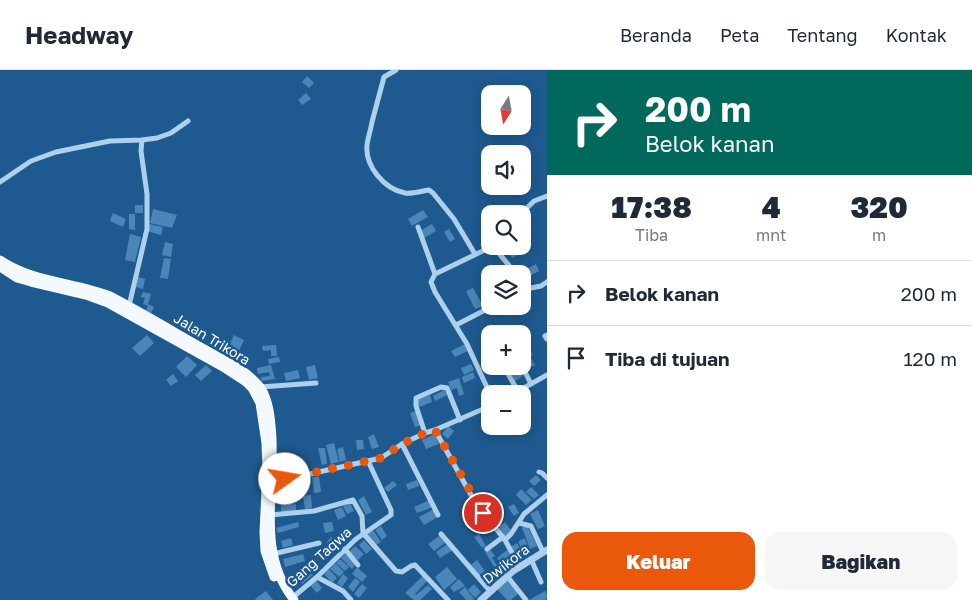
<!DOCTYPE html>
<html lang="id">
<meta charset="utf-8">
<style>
body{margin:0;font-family:"Golos Text",sans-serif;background:#f6f6f7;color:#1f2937;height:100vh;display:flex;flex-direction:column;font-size:19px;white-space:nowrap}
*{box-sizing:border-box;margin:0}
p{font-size:16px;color:#747a83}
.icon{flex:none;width:28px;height:28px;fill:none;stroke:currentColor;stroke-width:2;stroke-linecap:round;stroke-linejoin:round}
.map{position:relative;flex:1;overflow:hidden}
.drawer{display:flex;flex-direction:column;background:#fff;width:425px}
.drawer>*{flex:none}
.top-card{background:#00695c;color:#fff;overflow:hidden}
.needle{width:32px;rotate:191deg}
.fabs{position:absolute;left:481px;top:15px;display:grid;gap:10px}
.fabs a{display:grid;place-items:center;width:50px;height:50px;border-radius:10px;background:#fff;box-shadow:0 2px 12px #0003;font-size:25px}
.pin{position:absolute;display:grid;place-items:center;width:42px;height:42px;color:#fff;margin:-21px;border:2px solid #fff;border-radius:50%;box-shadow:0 1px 5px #0007}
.me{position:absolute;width:55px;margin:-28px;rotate:77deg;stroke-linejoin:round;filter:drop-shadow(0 0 4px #0008)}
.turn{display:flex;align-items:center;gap:18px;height:105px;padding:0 15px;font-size:22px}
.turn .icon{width:65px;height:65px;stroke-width:2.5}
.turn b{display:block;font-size:35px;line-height:42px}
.eta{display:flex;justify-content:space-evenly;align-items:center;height:85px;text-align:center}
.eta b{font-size:30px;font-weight:800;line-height:35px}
.action{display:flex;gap:10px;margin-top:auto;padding:10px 15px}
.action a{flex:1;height:58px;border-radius:15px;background:#ea580c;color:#fff;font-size:20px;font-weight:800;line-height:58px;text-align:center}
.action a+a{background:#f6f6f7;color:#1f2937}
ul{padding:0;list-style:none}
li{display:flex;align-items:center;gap:15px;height:65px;padding:0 15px;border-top:1px solid #e0e1e3}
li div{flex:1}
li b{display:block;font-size:19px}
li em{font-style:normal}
header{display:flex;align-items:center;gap:30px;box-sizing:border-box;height:70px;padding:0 25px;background:#fff;border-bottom:1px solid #e0e1e3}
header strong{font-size:24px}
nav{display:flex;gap:28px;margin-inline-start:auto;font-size:18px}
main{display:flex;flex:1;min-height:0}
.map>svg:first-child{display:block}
</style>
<header>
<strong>Headway</strong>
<nav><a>Beranda</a><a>Peta</a><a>Tentang</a><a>Kontak</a></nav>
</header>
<main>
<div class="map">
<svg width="547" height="530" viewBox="0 0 547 530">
<rect width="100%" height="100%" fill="#1e5a8f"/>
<g fill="#4b86b8">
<path d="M307 6 314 13 309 18 302 12Z"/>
<path d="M306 23 311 29 302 35 298 30Z"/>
<rect x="135" y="135" width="8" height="8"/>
<path d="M153 139 177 145 172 158 150 153Z"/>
<path d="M423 140 428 147 412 156 408 149Z"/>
<path d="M113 143 126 149 123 157 110 151Z"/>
<path d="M129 144H135V160L129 159Z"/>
<path d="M149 154 163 157 161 165 147 161Z"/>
<path d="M432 154 436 161 424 168 420 161Z"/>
<path d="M449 159 455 169 450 172 444 162Z"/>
<path d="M130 164 141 167 135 192 125 190Z"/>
<path d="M165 172 173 174 171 187 162 185Z"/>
<path d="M520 177 523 182 512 188 509 183Z"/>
<path d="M164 188 171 189 168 209 160 208Z"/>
<path d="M536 194 539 201 528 207 524 200Z"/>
<path d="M138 207 145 209 143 219 136 217Z"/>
<path d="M473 218 483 236 475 239 466 221Z"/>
<path d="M143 222 151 224 148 234 146 233 154 237 151 243 146 240 148 236 143 234 145 228 141 227Z"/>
<path d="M147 265 154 273 140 286 132 278Z"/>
<path d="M234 265 244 270 237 285 227 280Z"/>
<path d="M465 274 468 281 455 287 451 281Z"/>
<path d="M276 275 277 286H271V280L263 281 262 276Z"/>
<path d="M528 277 533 285 522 292V281Z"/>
<path d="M187 286 197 295 186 307 176 297Z"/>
<path d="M279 287 280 292 269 294 268 289Z"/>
<path d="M531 288 535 295 527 299 524 292Z"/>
<path d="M471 294 474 300 464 305 461 298Z"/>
<path d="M206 295 212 301 201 311 195 305Z"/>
<path d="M271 295 275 309 261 311V307L270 306 269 302 258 304 257 298Z"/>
<path d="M315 295 318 308 309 310 306 297Z"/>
<path d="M515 296H517L523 306 515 311 509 300Z"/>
<path d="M298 300 300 308 286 311 284 303Z"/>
<path d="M473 302 475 308 464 313 462 307Z"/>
<path d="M173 304 178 311 171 316 166 310Z"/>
<path d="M459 308 464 324 459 326 457 318 451 320 448 312Z"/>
<path d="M444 320 447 325 435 331 433 326Z"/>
<path d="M430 325 432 332 419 337 417 330Z"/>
<path d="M416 341 421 355 415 357 410 343Z"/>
<path d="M448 356 454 361 448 369 442 364Z"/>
<path d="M374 364 379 377 372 379 368 367Z"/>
<path d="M435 364 439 374 426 379 422 370Z"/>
<path d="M356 370H363L364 379 357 380Z"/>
<path d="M334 373 339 392 331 394 326 375Z"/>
<path d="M343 377 346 390 340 392 337 379Z"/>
<path d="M318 378H325L327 394 322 395Z"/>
<path d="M291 386 292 394 284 395 283 387Z"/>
<path d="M287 397 289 404 281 406 279 398Z"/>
<path d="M536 405 541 410 534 416 529 411Z"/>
<path d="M312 407H319L321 422 314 423Z"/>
<path d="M417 410 419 416 408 420 406 414Z"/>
<path d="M393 411 397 415 388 422 384 418Z"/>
<path d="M300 414 301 424 294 425V420L286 422 285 415Z"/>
<path d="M531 417 539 425 534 429 526 422Z"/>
<path d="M521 419 532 430 526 435 516 425Z"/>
<path d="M311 425 312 438 305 439 303 426Z"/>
<path d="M295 426 296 432 285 434 284 428Z"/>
<path d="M364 426 372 442 366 445 358 430Z"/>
<path d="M430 430 433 437 417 443 414 437Z"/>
<path d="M350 433 354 441 347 444 343 436Z"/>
<path d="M296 434V442L281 443V435Z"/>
<path d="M514 434 519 443 514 446 508 437Z"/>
<path d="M342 437 346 446 338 450 334 440Z"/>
<path d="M434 439 438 447 424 455 419 447Z"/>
<path d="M493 440 501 451 496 455 487 444Z"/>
<path d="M538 440 545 456 538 459 530 444Z"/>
<path d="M298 452 299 457 278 463 276 458Z"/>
<path d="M332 452 334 461 325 463 323 453Z"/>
<path d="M505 452 512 462 504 467 497 457Z"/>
<path d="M527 455 537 476 530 479 522 458Z"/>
<path d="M381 456 387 466 382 470 375 460Z"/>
<path d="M373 460 381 472 375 476 366 464Z"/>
<path d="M479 464 486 476 482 478 474 467Z"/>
<path d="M439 466 445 473 434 481 428 474Z"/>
<path d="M331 467 340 475 336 480 327 472Z"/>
<path d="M291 468 293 475 283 478 281 471Z"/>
<path d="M524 468 530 480 524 483 518 472Z"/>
<path d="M364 470 372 479 366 484 359 475Z"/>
<path d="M449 473 453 480 440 488 436 482Z"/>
<path d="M517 473 523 484 516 488 510 477Z"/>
<path d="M355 476 364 484 358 490 349 482Z"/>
<path d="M489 478 495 486 492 488 499 498 496 500 485 482Z"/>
<path d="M321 479 329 487 325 491 317 483Z"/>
<path d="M507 480 513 491 502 497 497 488Z"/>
<path d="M346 483 356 494 352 499 341 488Z"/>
<path d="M303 484 305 491 285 497 283 489Z"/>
<path d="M340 489 349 497 345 501 336 493Z"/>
<path d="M477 490 485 501 479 505 471 495Z"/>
<path d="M335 493 344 502 339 507 330 499Z"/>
<path d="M357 497 367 506 362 512 352 504Z"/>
<path d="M447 497 457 509 444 520 435 507Z"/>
<path d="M307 498 313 505 302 514 296 507Z"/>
<path d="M329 499 337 508 332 513 324 504Z"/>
<path d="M343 504 348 508 342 517 337 513Z"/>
<path d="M424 505 428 510 415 524 416 525 428 515 432 519 420 530H414L405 523Z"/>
<path d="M355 508 360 512 353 522 348 517Z"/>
<path d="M315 509 322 518 317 523 309 514Z"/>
<path d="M459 509 465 516 454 522 450 517Z"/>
<path d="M507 510 519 523 511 530H507L497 519Z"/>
<path d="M362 514 367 518 359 528 354 524Z"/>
<path d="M474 514 481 522 475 528 468 520Z"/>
<path d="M465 517 474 529 473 530H466L459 522Z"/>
<path d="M266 521 273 530H256L255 529Z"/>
<path d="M545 521 547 524 546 530H529Z"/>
</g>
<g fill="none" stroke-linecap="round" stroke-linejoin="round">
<g stroke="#add0ed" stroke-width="5">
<path d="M396 0 384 7C380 22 376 37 372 52 371 59 368 67 367 75 365 96 384 119 405 123 413 124 421 121 429 120L433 123 454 149 475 184"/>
<path d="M0 112 31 91 56 82 110 71 142 70 157 68 171 63 188 51"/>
<path d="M521 144 534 131 547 126"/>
<path d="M418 157 435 204"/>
<path d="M493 176 516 204"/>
<path d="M522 214 526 219 522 221"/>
<path d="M526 219 541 216 547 212"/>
<path d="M129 236 147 159V124L141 81 142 70"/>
<path d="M456 255 493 236"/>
<path d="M547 265 545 266 547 269"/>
<path d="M522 296 531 314"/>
<path d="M508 304 518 321"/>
<path d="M260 317 316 313"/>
<path d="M490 324 467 274 435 222 431 212 435 204 493 176"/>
<path d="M513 324 547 305"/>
<path d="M435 360 471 425 483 443 505 470 519 496"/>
<path d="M425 363 416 336V328L441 317 447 318 460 350"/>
<path d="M402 374 438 445"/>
<path d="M539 402 542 403 547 408"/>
<path d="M273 410 292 408 381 388 402 374 425 363 435 360 490 336"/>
<path d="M270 445 314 441 353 430 362 446 363 463 396 501 402 502 411 496 415 495 448 530"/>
<path d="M519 453 531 456 543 482"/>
<path d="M441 464 490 521"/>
<path d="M505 470 511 464 524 444 547 425"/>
<path d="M345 479 358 495"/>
<path d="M487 479 503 467"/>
<path d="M273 484 319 473"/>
<path d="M531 489 541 512"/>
<path d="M507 506 526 530"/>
<path d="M317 507 343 521 351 530"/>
<path d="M292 528 317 507 356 469 391 445V440L368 391"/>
</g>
<path stroke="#add0ed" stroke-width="7" d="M481 530 513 501 547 480"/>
<g stroke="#f3f9ff" stroke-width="9">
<path d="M0 190C32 212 74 212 110 226 143 243 174 262 206 280 224 290 247 300 260 317 268 328 270 343 271 356 278 414 254 480 294 530"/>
<path d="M0 197 17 208 31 212 86 225 108 233 223 297 246 312 252 318 260 333 266 373 267 400 264 462 265 481 274 507"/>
</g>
</g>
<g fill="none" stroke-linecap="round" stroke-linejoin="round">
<path stroke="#ea580c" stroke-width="9" stroke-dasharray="0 16.2" d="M285 409 381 388 402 374 425 363 435 360 483 443"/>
</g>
<g text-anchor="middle" stroke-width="5" stroke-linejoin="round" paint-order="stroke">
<g font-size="14" fill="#fff" stroke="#1e5a8f">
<text transform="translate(212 269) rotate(31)" y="5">Jalan Trikora</text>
<text transform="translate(319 487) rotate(-42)" y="5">Gang Taqwa</text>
<text transform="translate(506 494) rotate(-38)" y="5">Dwikora</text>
</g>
</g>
</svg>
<div class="fabs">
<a><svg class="needle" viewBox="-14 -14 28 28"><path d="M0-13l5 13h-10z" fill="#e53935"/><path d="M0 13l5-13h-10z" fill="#747a83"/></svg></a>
<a><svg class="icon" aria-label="sound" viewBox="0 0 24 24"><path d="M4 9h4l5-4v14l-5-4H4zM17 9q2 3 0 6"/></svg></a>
<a><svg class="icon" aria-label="search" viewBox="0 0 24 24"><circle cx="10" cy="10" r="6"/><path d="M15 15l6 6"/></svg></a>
<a><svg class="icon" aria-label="layers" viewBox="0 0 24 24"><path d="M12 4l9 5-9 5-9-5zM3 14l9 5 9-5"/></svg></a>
<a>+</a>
<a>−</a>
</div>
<div class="pin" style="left:483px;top:443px;background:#d93025"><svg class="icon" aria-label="arrive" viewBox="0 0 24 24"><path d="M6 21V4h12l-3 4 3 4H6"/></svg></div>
<svg class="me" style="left:285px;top:409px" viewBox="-20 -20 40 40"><circle r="19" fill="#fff"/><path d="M0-13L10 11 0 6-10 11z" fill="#ea580c"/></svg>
</div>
<section class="drawer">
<div class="top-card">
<div class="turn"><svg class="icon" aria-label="right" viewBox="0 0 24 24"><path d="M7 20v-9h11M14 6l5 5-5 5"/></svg><div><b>200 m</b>Belok kanan</div></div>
</div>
<div class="eta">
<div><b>17:38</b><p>Tiba</p></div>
<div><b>4</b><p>mnt</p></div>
<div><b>320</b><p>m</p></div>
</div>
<ul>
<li><svg class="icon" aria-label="right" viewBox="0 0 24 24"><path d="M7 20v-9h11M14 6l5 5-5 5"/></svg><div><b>Belok kanan</b></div><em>200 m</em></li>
<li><svg class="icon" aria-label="arrive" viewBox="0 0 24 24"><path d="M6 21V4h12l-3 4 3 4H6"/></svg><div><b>Tiba di tujuan</b></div><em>120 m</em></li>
</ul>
<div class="action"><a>Keluar</a><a>Bagikan</a></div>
</section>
</main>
